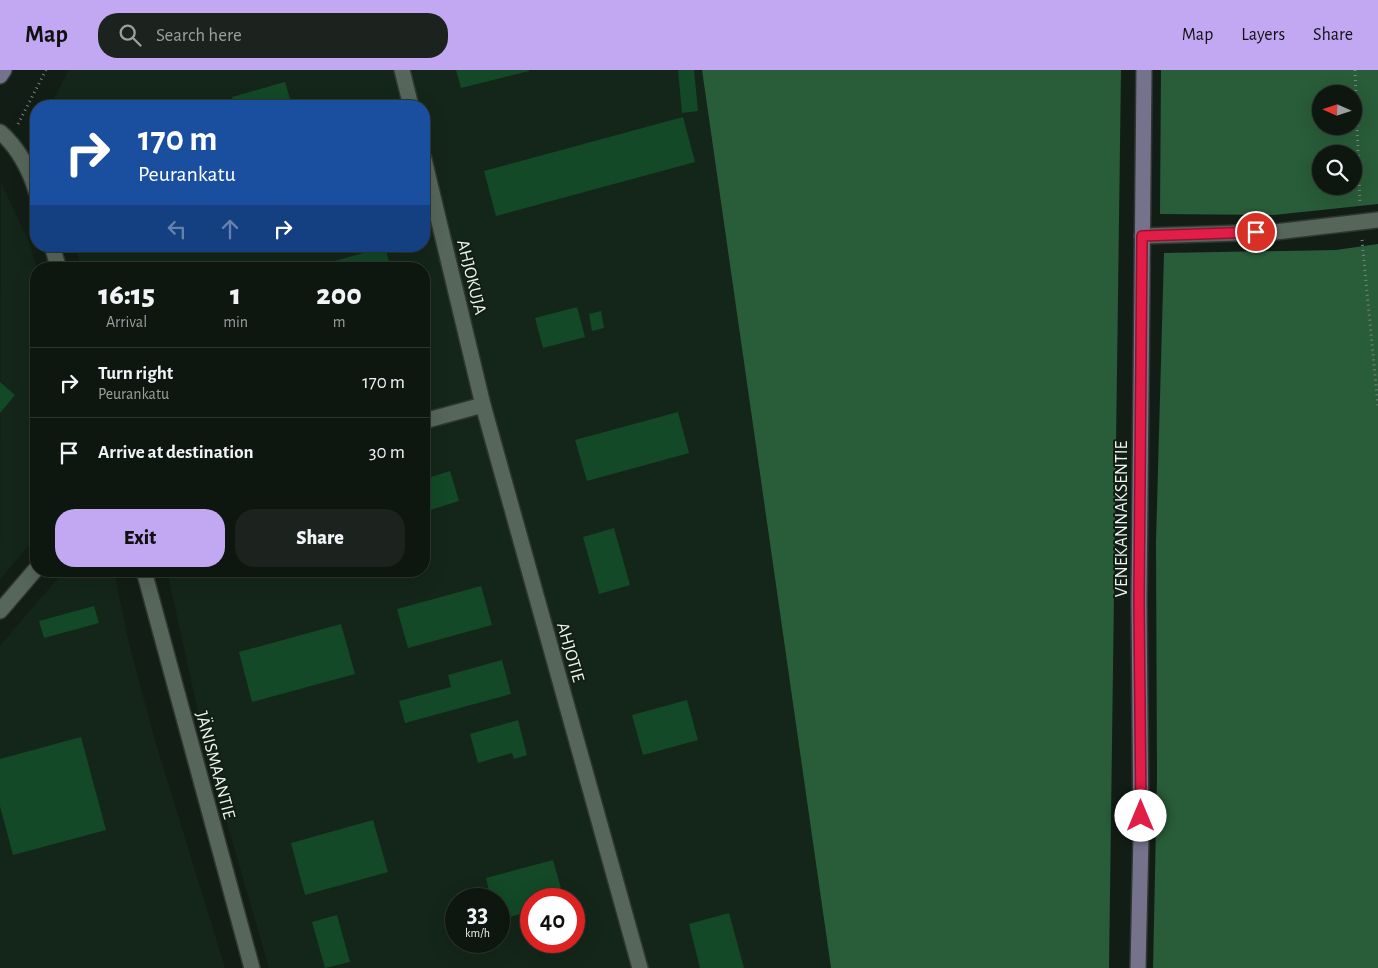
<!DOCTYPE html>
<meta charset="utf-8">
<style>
body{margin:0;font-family:"Alegreya Sans",sans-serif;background:#1c231e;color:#f1f3f6;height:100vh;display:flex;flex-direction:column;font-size:19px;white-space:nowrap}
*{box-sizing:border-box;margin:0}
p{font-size:16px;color:#9b9f9f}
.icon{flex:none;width:28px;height:28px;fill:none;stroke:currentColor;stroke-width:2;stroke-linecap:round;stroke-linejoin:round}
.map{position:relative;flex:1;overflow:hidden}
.sheet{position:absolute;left:30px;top:192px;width:400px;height:315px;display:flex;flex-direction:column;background:#0e1610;border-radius:20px;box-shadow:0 5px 20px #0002,0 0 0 1px #2e3530}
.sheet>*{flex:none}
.top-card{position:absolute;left:30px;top:30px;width:400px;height:152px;border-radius:20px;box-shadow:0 5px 20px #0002,0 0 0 1px #2e3530;background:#1a4fa0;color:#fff;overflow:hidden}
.needle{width:32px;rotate:273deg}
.buttons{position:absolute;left:1312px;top:15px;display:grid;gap:10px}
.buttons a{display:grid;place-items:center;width:50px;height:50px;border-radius:50%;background:#0e1610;box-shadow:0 5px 20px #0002,0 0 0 1px #2e3530;font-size:25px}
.speed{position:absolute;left:445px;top:818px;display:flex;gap:10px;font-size:25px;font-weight:700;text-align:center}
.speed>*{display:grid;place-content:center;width:65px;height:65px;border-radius:50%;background:#0e1610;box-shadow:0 5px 20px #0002,0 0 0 1px #2e3530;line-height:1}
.speed small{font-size:12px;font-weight:400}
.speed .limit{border:8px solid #d22;background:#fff;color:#111}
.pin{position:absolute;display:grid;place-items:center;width:42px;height:42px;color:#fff;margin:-21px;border:2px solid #fff;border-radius:50%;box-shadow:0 1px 5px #0007}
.me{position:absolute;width:55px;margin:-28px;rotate:0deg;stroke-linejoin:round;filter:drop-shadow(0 0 4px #0008)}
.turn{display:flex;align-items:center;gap:18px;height:105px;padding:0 25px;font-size:22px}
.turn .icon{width:65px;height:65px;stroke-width:2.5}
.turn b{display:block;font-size:35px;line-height:42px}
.lanes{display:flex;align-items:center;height:48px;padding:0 25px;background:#0003;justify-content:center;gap:25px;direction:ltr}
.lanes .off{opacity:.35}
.eta{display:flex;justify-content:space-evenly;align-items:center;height:85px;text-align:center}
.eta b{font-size:30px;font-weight:800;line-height:35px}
.button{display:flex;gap:10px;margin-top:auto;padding:10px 25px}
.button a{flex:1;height:58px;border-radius:20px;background:#c2a8f2;color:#111;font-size:20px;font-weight:800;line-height:58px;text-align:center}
.button a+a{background:#1c231e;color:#f1f3f6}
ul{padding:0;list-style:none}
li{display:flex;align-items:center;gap:15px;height:70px;padding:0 25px;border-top:1px solid #2e3530}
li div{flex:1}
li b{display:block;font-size:19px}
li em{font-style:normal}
header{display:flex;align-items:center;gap:30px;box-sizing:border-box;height:70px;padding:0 25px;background:#c2a8f2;color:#111}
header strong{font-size:24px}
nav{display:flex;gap:28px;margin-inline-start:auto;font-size:18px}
.search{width:350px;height:45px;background:#1c231e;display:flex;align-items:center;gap:12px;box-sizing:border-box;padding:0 18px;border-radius:20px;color:#9b9f9f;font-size:19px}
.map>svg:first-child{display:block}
</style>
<header>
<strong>Map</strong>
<div class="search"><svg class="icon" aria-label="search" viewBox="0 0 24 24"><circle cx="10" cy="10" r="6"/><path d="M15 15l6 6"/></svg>Search here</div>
<nav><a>Map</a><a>Layers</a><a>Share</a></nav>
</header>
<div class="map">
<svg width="1378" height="898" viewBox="0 0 1378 898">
<rect width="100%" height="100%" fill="#121e15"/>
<g fill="#142619" fill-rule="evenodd">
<path d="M69 0H702L831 898H269L209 691 167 501H424V199H82L75 176H424V36H50ZM456 829H499V871H456ZM531 829H574V871H531Z"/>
<path d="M1 113 29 172 37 199 36 467 0 509Z"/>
<path d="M64 501H114L129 574 156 674 225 898H0V576Z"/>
</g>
<g fill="#295c38" fill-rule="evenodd">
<path d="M702 0H1121L1109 898H831Z"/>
<path d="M1161 0H1378V134L1274 145 1160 144ZM1321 24H1354V56H1321ZM1321 84H1354V116H1321Z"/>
<path d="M1378 174V898H1153L1157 708 1156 472 1164 183 1336 180Z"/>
</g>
<g fill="#134926">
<path d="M456 0H529V1L461 18Z"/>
<path d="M678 0H694L698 41 682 43Z"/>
<path d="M285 12 292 36H234L232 27Z"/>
<path d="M683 47 695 92 496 146 484 101Z"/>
<path d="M385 177 391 199H333L331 192Z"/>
<path d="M577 237 585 267 543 278 535 248Z"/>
<path d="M601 241 604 258 592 261 589 244Z"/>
<path d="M0 312 15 325 0 343Z"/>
<path d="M678 342 689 383 587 411 575 370Z"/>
<path d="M450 401 459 431 424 442V409Z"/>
<path d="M614 458 630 515 599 524 583 467Z"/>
<path d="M217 501H242L243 502 219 508Z"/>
<path d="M481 516 492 555 408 578 397 539Z"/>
<path d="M94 536 99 553 44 568 39 551Z"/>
<path d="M341 554 355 604 252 632 239 582Z"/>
<path d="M502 590 511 624 405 653 399 631 451 617 448 605Z"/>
<path d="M687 630 698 670 643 685 632 645Z"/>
<path d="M518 650 527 685 514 689 512 683 478 693 470 664Z"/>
<path d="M81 667 106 760 13 785 0 736V689Z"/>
<path d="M373 750 388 802 305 825 291 773Z"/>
<path d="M553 790 564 829H531V841L499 850V829H491L486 808Z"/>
<path d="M729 843 744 898H700L689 854Z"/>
<path d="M337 845 350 892 325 898 312 852Z"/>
</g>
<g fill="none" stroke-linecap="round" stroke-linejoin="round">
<g stroke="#303732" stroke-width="18">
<g id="street">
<path d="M402 0 411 36"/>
<path d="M0 62C17 76 30 100 36 121"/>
<path d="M424 89 483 335"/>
<path d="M1142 166 1275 162 1378 150"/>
<path d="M52 176 59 199"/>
<path d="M424 351 483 335 640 898"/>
<path d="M144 501 252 898"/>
<path d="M0 541 36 499"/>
</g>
</g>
<g stroke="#303732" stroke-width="18">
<g id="secondary">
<path d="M0 6 4 0"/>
<path d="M1138 898 1141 766 1139 531 1144 0"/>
</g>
</g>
<g stroke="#7b857d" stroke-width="3" stroke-dasharray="1 4" stroke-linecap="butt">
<path d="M1355 0 1360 134"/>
<path d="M18 54 46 0"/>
<path d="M1362 170 1378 336"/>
</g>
<use href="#street" stroke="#57665b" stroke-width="15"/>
<use href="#secondary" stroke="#75738c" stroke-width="15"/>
</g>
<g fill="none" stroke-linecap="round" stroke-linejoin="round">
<g stroke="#92132f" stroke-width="12">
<path id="route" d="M1141 746 1139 531 1142 166 1256 162"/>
</g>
<use href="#route" stroke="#e11d48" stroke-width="9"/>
</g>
<g text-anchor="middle" stroke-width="4" stroke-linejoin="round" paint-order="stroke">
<g font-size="18" fill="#edf5ef" stroke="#121e15">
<text transform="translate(472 207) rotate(76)" y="6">AHJOKUJA</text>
<text transform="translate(1121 449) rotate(-90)" y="6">VENEKANNAKSENTIE</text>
<text transform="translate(571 582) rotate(74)" y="6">AHJOTIE</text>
<text transform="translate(216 695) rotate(75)" y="6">JÄNISMAANTIE</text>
</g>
</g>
</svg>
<div class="buttons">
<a><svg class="needle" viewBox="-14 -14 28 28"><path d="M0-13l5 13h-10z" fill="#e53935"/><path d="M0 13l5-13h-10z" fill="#9b9f9f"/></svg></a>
<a><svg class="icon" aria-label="search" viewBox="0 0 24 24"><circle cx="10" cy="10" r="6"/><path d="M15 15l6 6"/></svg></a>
</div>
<div class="speed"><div>33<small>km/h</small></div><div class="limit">40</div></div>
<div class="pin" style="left:1256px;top:162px;background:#d93025"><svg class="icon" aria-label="arrive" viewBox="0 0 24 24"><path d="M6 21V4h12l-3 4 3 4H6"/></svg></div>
<svg class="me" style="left:1141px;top:746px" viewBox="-20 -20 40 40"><circle r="19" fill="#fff"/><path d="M0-13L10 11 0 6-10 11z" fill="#e11d48"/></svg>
<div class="top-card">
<div class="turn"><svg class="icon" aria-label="right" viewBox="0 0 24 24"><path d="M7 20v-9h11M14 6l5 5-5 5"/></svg><div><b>170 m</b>Peurankatu</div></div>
<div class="lanes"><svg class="icon off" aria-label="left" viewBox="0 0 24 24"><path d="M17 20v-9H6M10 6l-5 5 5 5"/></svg><svg class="icon off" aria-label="ahead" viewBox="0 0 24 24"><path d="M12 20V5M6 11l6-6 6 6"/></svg><svg class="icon" aria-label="right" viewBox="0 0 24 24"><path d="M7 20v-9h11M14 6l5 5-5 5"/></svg></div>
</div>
<section class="sheet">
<div class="eta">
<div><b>16:15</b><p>Arrival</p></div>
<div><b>1</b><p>min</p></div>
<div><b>200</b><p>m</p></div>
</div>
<ul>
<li><svg class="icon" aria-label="right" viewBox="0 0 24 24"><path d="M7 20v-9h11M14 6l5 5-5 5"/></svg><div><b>Turn right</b><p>Peurankatu</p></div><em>170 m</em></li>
<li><svg class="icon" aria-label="arrive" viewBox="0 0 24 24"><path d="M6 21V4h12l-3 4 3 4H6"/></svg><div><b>Arrive at destination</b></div><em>30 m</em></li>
</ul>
<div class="button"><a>Exit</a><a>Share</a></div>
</section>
</div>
